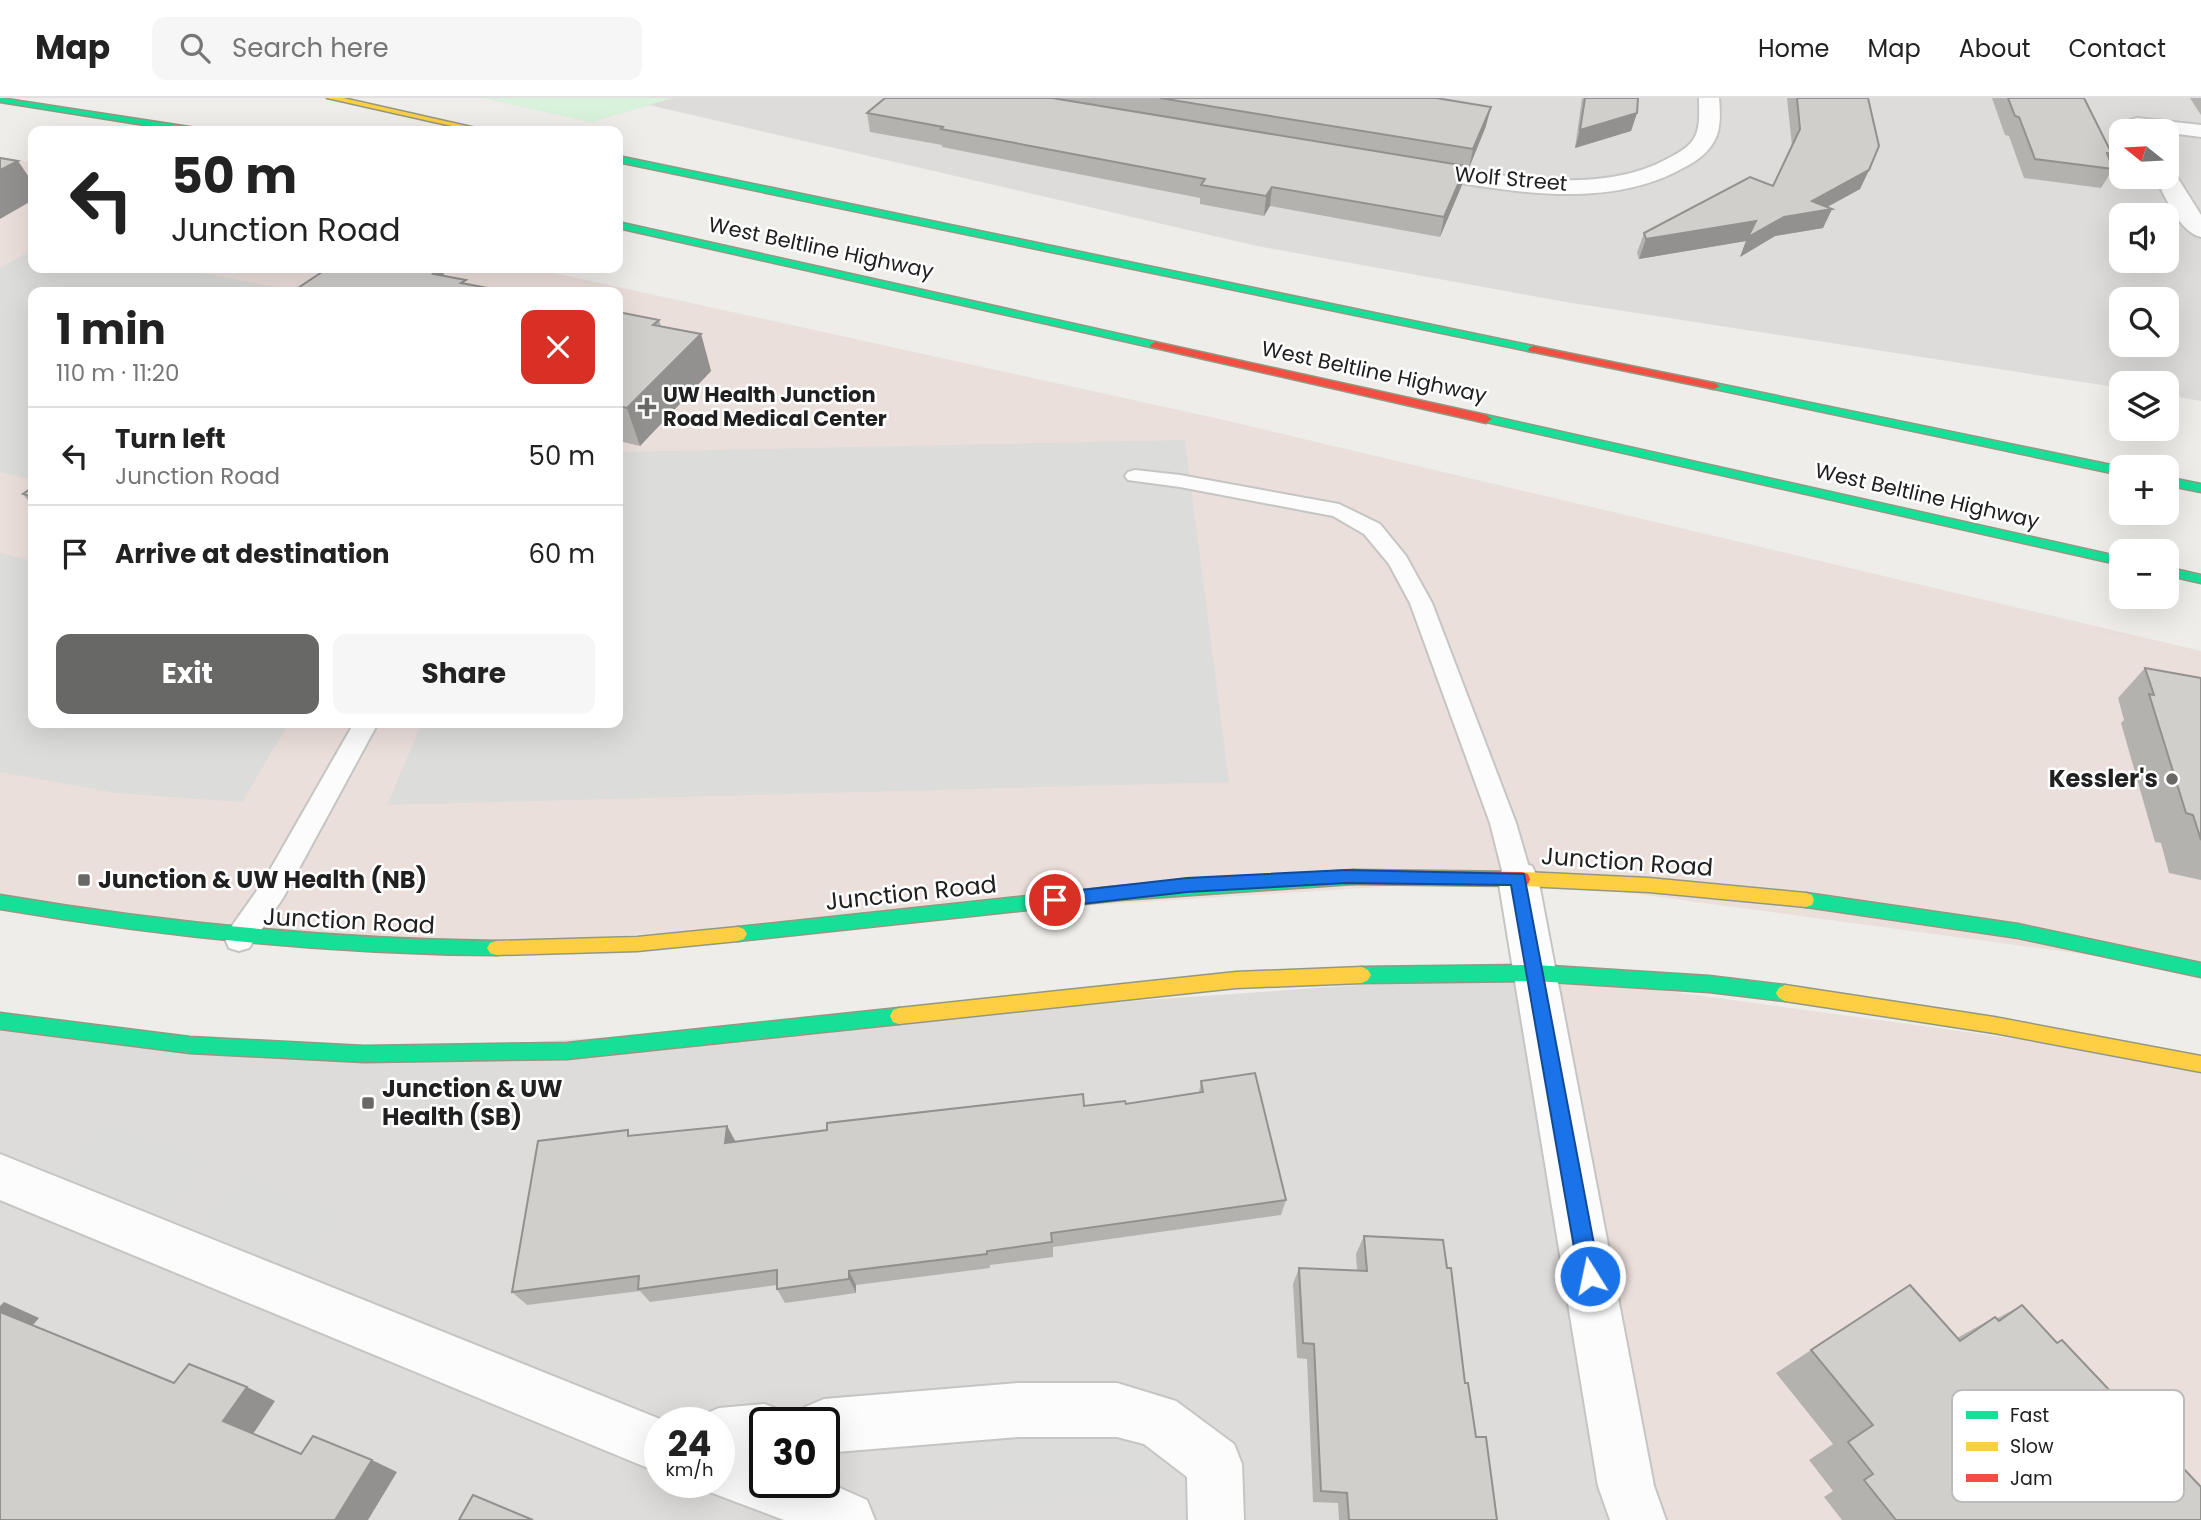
<!DOCTYPE html>
<meta charset="utf-8">
<style>
body{margin:0;font-family:Poppins,sans-serif;background:#f6f6f6;color:#222;height:100vh;display:flex;flex-direction:column;font-size:26px;white-space:nowrap}
*{box-sizing:border-box;margin:0}
p{font-size:23px;color:#767676}
.icon{flex:none;width:38px;height:38px;fill:none;stroke:currentColor;stroke-width:2;stroke-linecap:round;stroke-linejoin:round}
.map{position:relative;flex:1;overflow:hidden}
.details{position:absolute;left:28px;top:189px;width:595px;height:441px;display:flex;flex-direction:column;background:#fff;border-radius:14px;box-shadow:0 7px 28px #0002}
.details>*{flex:none}
.guide{position:absolute;left:28px;top:28px;width:595px;height:147px;border-radius:14px;box-shadow:0 7px 28px #0002;background:#fff;color:#222;overflow:hidden}
.needle{width:46px;rotate:288deg}
.fabs{position:absolute;left:2109px;top:21px;display:grid;gap:14px}
.fabs a{display:grid;place-items:center;width:70px;height:70px;border-radius:14px;background:#fff;box-shadow:0 7px 28px #0002;font-size:35px}
.speed{position:absolute;left:644px;top:1309px;display:flex;gap:14px;font-size:35px;font-weight:700;text-align:center}
.speed>*{display:grid;place-content:center;width:91px;height:91px;border-radius:50%;background:#fff;box-shadow:0 7px 28px #0002;line-height:1}
.speed small{font-size:18px;font-weight:400}
.speed .limit{border:4px solid #111;border-radius:10px;background:#fff;color:#111}
.pin{position:absolute;display:grid;place-items:center;width:60px;height:60px;color:#fff;margin:-30px;border:4px solid #fff;border-radius:50%;box-shadow:0 2px 7px #0007}
.me{position:absolute;width:77px;margin:-38px;rotate:350deg;stroke-linejoin:round;filter:drop-shadow(0 0 5px #0008)}
.turn{display:flex;align-items:center;gap:24px;height:147px;padding:0 28px;font-size:32px}
.turn .icon{width:91px;height:91px;stroke-width:2.5}
.turn b{display:block;font-size:49px;line-height:60px}
.round{display:grid;place-items:center;flex:none;width:74px;height:74px;border-radius:14px;background:#f6f6f6}
.headline{display:flex;align-items:center;justify-content:space-between;height:119px;padding:0 28px}
h1{font-size:42px;font-weight:700;line-height:52px}
.primary-button{display:flex;gap:14px;margin-top:auto;padding:14px 28px}
.primary-button a{flex:1;height:80px;border-radius:14px;background:#686866;color:#fff;font-size:28px;font-weight:700;line-height:80px;text-align:center}
.primary-button a+a{background:#f6f6f6;color:#222}
ul{padding:0;list-style:none}
li{display:flex;align-items:center;gap:21px;height:98px;padding:0 28px;border-top:2px solid #e0e0e0}
li div{flex:1}
li b{display:block;font-size:26px}
li em{font-style:normal}
header{display:flex;align-items:center;gap:42px;box-sizing:border-box;height:98px;padding:0 35px;background:#fff;border-bottom:2px solid #e0e0e0}
header strong{font-size:33px}
nav{display:flex;gap:38px;margin-inline-start:auto;font-size:24px}
.search{width:490px;height:63px;background:#f6f6f6;display:flex;align-items:center;gap:18px;box-sizing:border-box;padding:0 24px;border-radius:14px;color:#767676;font-size:26px}
.map>svg:first-child{display:block}
</style>
<header>
<strong>Map</strong>
<div class="search"><svg class="icon" aria-label="search" viewBox="0 0 24 24"><circle cx="10" cy="10" r="6"/><path d="M15 15l6 6"/></svg>Search here</div>
<nav><a>Home</a><a>Map</a><a>About</a><a>Contact</a></nav>
</header>
<div class="map">
<svg width="2201" height="1422" viewBox="0 0 2201 1422">
<rect width="100%" height="100%" fill="#eeede9"/>
<g fill="#dddcda" fill-rule="evenodd">
<path d="M484 0H2201V303L2167 297 2166 285H2121V290L1566 204 1257 148 649 7 591 24ZM2121 33H2166V79H2121ZM2121 117H2166V163H2121ZM2121 201H2166V247H2121Z"/>
<path d="M1535 875 1638 1422H0V923L364 956ZM660 1325H719V1384H660ZM765 1325H824V1384H765Z"/>
</g>
<g fill="#ebdfdb" fill-rule="evenodd">
<path d="M0 58 33 65V170H532L1224 322 2201 553V872L1518 780 412 851 0 804ZM33 194H618V625H33Z"/>
<path d="M1535 875 2201 966V1422H1638Z"/>
</g>
<g fill="#dcdcda">
<path d="M33 151V170H175L301 194H33V382L0 374V170Z"/>
<path d="M1185 342 1229 684 387 707 422 625H618V354Z"/>
<path d="M0 455 33 463V625H289L242 704 116 695 0 674Z"/>
<path d="M108 1023 208 1064 148 1139 43 1097Z"/>
<path d="M242 1075 342 1116 287 1196 182 1153Z"/>
<path d="M945 1318 1157 1322 1159 1390 961 1413Z"/>
</g>
<path fill="#d9f2dc" d="M484 0H673L591 24Z"/>
<g fill="none" stroke-linecap="round" stroke-linejoin="round">
<g stroke="#c5c5c3" stroke-width="4">
<g id="lane">
<path d="M1135 372 1180 377 1339 406 1380 426 1406 458 1432 505 1516 725 1532 780 1528 788 1518 791 1508 788 1504 780 1490 725 1410 505 1389 466 1364 436 1333 418 1180 389 1128 382 1125 378 1128 374Z"/>
<path d="M354 625H378L283 800 249 850 239 853 229 850 225 841 229 832 263 784Z"/>
</g>
</g>
<g stroke="#c5c5c3" stroke-width="4">
<g id="street">
<path d="M1699 0H1719C1720 12 1721 26 1717 37 1711 53 1697 63 1683 70 1603 115 1498 91 1413 77L1405 75 1402 70 1405 65 1413 63C1490 76 1596 100 1667 61 1676 56 1687 51 1693 42 1701 31 1699 13 1699 0Z"/>
<path d="M2137 20 2201 27V39L2130 30 2126 26 2130 22Z"/>
<path d="M2166 72 2174 74 2201 117V139C2179 134 2165 98 2155 79H2166Z"/>
<path d="M1518 764 1532 768 1538 780 1654 1388 1666 1422H1610L1598 1388 1498 780 1504 768Z"/>
<path d="M0 1056 670 1325H660V1375L0 1102Z"/>
<path d="M1018 1285H1117L1176 1303 1234 1346 1242 1366 1244 1422H1188L1187 1379 1144 1346 1117 1339H1018L824 1355V1325H798L805 1309 824 1301Z"/>
<path d="M765 1306 784 1314 789 1325H765V1384L824 1383 867 1402 875 1422H784L699 1390 697 1384H719V1325H697L700 1318 719 1310Z"/>
</g>
</g>
<g stroke="#939881" stroke-width="3">
<g id="fast">
<path d="M0 0 196 30 200 33H182L0 4Z"/>
<path d="M618 58 1533 248 1538 251 1533 254 618 64Z"/>
<path d="M618 124 1155 244 1160 247 1155 250 618 130Z"/>
<path d="M1714 285 2121 369V377L1710 290V286Z"/>
<path d="M1486 317 2121 459V467L1482 323V319Z"/>
<path d="M2166 379 2201 386V394L2166 387Z"/>
<path d="M2166 469 2201 477V485L2166 477Z"/>
<path d="M1353 772 1359 774 1361 779 1359 784 1353 786 1120 802 738 843 732 841 729 836 732 831 738 829 1120 788Z"/>
<path d="M1806 795 2018 826 2201 865V879L2018 840 1806 809 1800 807 1798 802 1800 797Z"/>
<path d="M0 797C165 825 329 841 496 843L502 845 505 850 502 855 496 857C329 856 165 839 0 811Z"/>
<path d="M1535 867 1709 878 1785 887 1791 890 1794 895 1791 900 1785 903 1709 894 1535 883 1362 885 1356 882 1353 877 1356 872 1362 869Z"/>
<path d="M899 910 905 912 908 918 905 924 899 926 567 961 364 964 190 955 0 931V915L190 939 364 948 567 945Z"/>
</g>
</g>
<g stroke="#939881" stroke-width="3">
<g id="slow">
<path d="M327 0H343L489 33H474Z"/>
<path d="M1522 774 1649 780 1806 795 1812 797 1814 802 1812 807 1806 809 1649 794 1522 788 1516 786 1514 781 1516 776Z"/>
<path d="M738 829 744 831 747 836 744 841 738 843 637 853 496 857 490 855 487 850 490 845 496 843 637 839Z"/>
<path d="M1362 869 1368 872 1371 877 1368 882 1362 885 1236 890 899 926 893 924 890 918 893 912 899 910 1236 874Z"/>
<path d="M1785 887 1994 919 2201 958V974L1994 935 1785 903 1779 900 1776 895 1779 890Z"/>
</g>
</g>
<g stroke="#939881" stroke-width="3">
<g id="jam">
<path d="M1155 244 1486 317 1492 321 1486 325 1151 249 1150 247Z"/>
<path d="M1533 248 1714 285 1720 288 1714 291 1529 253 1528 251Z"/>
<path d="M1353 772 1522 774 1528 776 1530 781 1528 786 1522 788 1353 786 1347 784 1345 779 1347 774Z"/>
</g>
</g>
<use href="#lane" fill="#fcfcfc" fill-rule="evenodd"/>
<use href="#street" fill="#fcfcfc" fill-rule="evenodd"/>
<use href="#fast" fill="#16e098" fill-rule="evenodd"/>
<use href="#slow" fill="#ffcf43" fill-rule="evenodd"/>
<use href="#jam" fill="#f24e42" fill-rule="evenodd"/>
</g>
<g fill="#b4b2af">
<path d="M885 0H1436L1486 28 1469 70 1466 69 1462 87 1440 139 1270 108 1264 118 1200 106V100L942 49V47L870 34 867 15Z"/>
<path d="M1582 0H1638L1637 15 1631 33 1575 50Z"/>
<path d="M1787 0H1868L1869 72 1860 91 1828 109 1832 111 1823 130 1775 138 1740 159 1746 143 1639 161 1637 155 1644 135 1773 88 1792 48Z"/>
<path d="M1992 0H2084L2112 56 2109 60 2113 71 2101 90 2024 80 2009 38 2005 37Z"/>
<path d="M2190 0H2201V17Z"/>
<path d="M618 214 659 222 661 228 701 236 711 273 640 348 623 344 618 349Z"/>
<path d="M33 389V409L23 396Z"/>
<path d="M2145 570 2201 580V782L2169 775 2161 745 2155 744 2121 625 2124 622 2118 600Z"/>
<path d="M1201 983 1286 1102 1281 1117 1053 1149V1159L990 1167V1170L856 1187V1195L785 1205 777 1191V1187L650 1204 640 1193 527 1207 512 1194 632 1038 727 1028 736 1044 827 1032 1084 1008 1126 1006 1199 994Z"/>
<path d="M1364 1138 1465 1285 1476 1339 1497 1422H1339L1338 1405 1313 1404 1307 1261 1297 1260 1293 1186 1299 1170 1357 1172 1356 1156Z"/>
<path d="M1910 1187 1957 1240 1995 1219 1996 1221 2022 1207 2057 1245 2062 1242 2201 1422H1842L1824 1399 1833 1393 1809 1362 1833 1346 1776 1275Z"/>
</g>
<g fill="#92918f">
<path d="M1491 9 1486 28 1469 70 1473 51Z"/>
<path d="M1637 15 1631 33 1575 50 1580 32Z"/>
<path d="M18 63 33 85V102L0 121V72Z"/>
<path d="M1466 68 1462 87 1440 139 1444 119Z"/>
<path d="M1869 72 1860 91 1821 112 1832 111 1823 130 1775 138 1740 159 1746 143 1639 161 1646 141 1812 103Z"/>
<path d="M1272 89 1270 108 1264 118 1266 98Z"/>
<path d="M441 170 452 194 433 176Z"/>
<path d="M701 236 711 273 640 348 627 310Z"/>
<path d="M618 330 623 344 618 349Z"/>
<path d="M727 1028 736 1045H725Z"/>
<path d="M849 1173 856 1187V1195L849 1181Z"/>
<path d="M4 1204 39 1220 32 1228 0 1214V1208Z"/>
<path d="M247 1289 275 1303 253 1336 223 1323Z"/>
<path d="M372 1362 397 1374 368 1422H335Z"/>
</g>
<g fill="#d1cfcc" stroke="#92918f" stroke-width="2">
<path d="M885 0H1052L1466 68 1444 119 1272 89 1266 98 1201 87 1205 81 941 31 943 29 867 15Z"/>
<path d="M1160 0H1436L1491 9 1473 51Z"/>
<path d="M1585 0H1638L1637 15 1580 32Z"/>
<path d="M1797 0H1868L1879 48 1869 72 1812 103 1832 111 1784 119 1748 139 1756 123 1646 141 1644 135 1750 79 1773 88 1800 31Z"/>
<path d="M2008 0H2084L2112 56 2107 55 2113 71 2035 61 2019 19 2015 18Z"/>
<path d="M0 60 18 63 0 72Z"/>
<path d="M328 170H440L433 176 466 182 461 185 509 194H292Z"/>
<path d="M618 214 659 222 653 227 701 236 627 310 618 308Z"/>
<path d="M33 389V399L23 396Z"/>
<path d="M2145 570 2201 580V742L2193 717 2186 715 2149 596 2154 597Z"/>
<path d="M1255 975 1286 1102 1051 1135 1052 1144 987 1153V1156L849 1173V1181L777 1191V1172L638 1191 639 1178 512 1194 538 1043 628 1032V1038L727 1028 725 1045 827 1032V1025L1083 996 1084 1008 1125 1003 1126 1006 1203 994 1201 983Z"/>
<path d="M1364 1138 1443 1142 1447 1170H1451L1465 1285H1468L1476 1339H1486L1497 1422H1349L1347 1395 1321 1393 1314 1246 1303 1245 1299 1170 1367 1173Z"/>
<path d="M1910 1187 1960 1243 1995 1219 1999 1223 2022 1207 2057 1245 2062 1242 2201 1389V1422H1896L1864 1382 1873 1376 1848 1344 1873 1327 1811 1252Z"/>
<path d="M0 1214 174 1285 189 1266 247 1289 223 1323 301 1356 313 1338 372 1362 335 1422H0Z"/>
<path d="M473 1397 533 1422H459Z"/>
</g>
<path fill="#1a73e8" stroke="#114b97" stroke-width="2" d="M1346 772 1524 776 1600 1178 1597 1186 1590 1189 1582 1186 1579 1178 1511 787 1346 785 1187 794 1055 809 1049 807 1047 802 1049 797 1055 795 1187 780Z"/>
<g fill="#686866" stroke="#fff" stroke-width="2.5">
<path d="M643.5 298.5h7v7h7v7h-7v7h-7v-7h-7v-7h7z"/>
<circle cx="2172" cy="681" r="7"/>
<rect x="77" y="775" width="14" height="14" rx="3.5"/>
<rect x="361" y="998" width="14" height="14" rx="3.5"/>
</g>
<g text-anchor="middle" stroke-width="5" stroke-linejoin="round" paint-order="stroke">
<g font-size="21" fill="#202020" stroke="#fff">
<text transform="translate(1511 81) rotate(5)" y="7">Wolf Street</text>
<text transform="translate(821 150) rotate(12)" y="7">West Beltline Highway</text>
<text transform="translate(1374 274) rotate(12)" y="7">West Beltline Highway</text>
<text transform="translate(1927 398) rotate(13)" y="7">West Beltline Highway</text>
</g>
<g font-size="21" font-weight="bold" fill="#202020" stroke="#fff" text-anchor="start">
<text x="663" y="304">UW Health Junction<tspan x="663" dy="24">Road Medical Center</tspan></text>
</g>
<g font-size="24" font-weight="bold" fill="#202020" stroke="#fff" text-anchor="start">
<text x="2158" y="689" text-anchor="end">Kessler's</text>
<text x="98" y="790">Junction &amp; UW Health (NB)</text>
<text x="382" y="999">Junction &amp; UW<tspan x="382" dy="28">Health (SB)</tspan></text>
</g>
<g font-size="24" fill="#202020" stroke="#fff">
<text transform="translate(1627 764) rotate(4)" y="8">Junction Road</text>
<text transform="translate(911 795) rotate(-6)" y="8">Junction Road</text>
<text transform="translate(349 823) rotate(3)" y="8">Junction Road</text>
</g>
</g>
<rect x="1952" y="1292" width="232" height="112" rx="10" fill="#fff" stroke="#bcbcbc" stroke-width="2"/>
<rect x="1966" y="1313" width="32" height="8" fill="#16e098"/>
<rect x="1966" y="1344" width="32" height="9" fill="#ffcf43"/>
<rect x="1966" y="1376" width="32" height="8" fill="#f24e42"/>
<g font-size="19" fill="#202020">
<text x="2010" y="1324">Fast</text>
<text x="2010" y="1355">Slow</text>
<text x="2010" y="1387">Jam</text>
</g>
</svg>
<div class="fabs">
<a><svg class="needle" viewBox="-14 -14 28 28"><path d="M0-13l5 13h-10z" fill="#e53935"/><path d="M0 13l5-13h-10z" fill="#767676"/></svg></a>
<a><svg class="icon" aria-label="sound" viewBox="0 0 24 24"><path d="M4 9h4l5-4v14l-5-4H4zM17 9q2 3 0 6"/></svg></a>
<a><svg class="icon" aria-label="search" viewBox="0 0 24 24"><circle cx="10" cy="10" r="6"/><path d="M15 15l6 6"/></svg></a>
<a><svg class="icon" aria-label="layers" viewBox="0 0 24 24"><path d="M12 4l9 5-9 5-9-5zM3 14l9 5 9-5"/></svg></a>
<a>+</a>
<a>−</a>
</div>
<div class="speed"><div>24<small>km/h</small></div><div class="limit">30</div></div>
<div class="pin" style="left:1055px;top:802px;background:#d93025"><svg class="icon" aria-label="arrive" viewBox="0 0 24 24"><path d="M6 21V4h12l-3 4 3 4H6"/></svg></div>
<svg class="me" style="left:1590px;top:1178px" viewBox="-20 -20 40 40"><circle r="17" fill="#1a73e8" stroke="#fff" stroke-width="3"/><path d="M0-11L8 9 0 5-8 9z" fill="#fff"/></svg>
<div class="guide">
<div class="turn"><svg class="icon" aria-label="left" viewBox="0 0 24 24"><path d="M17 20v-9H6M10 6l-5 5 5 5"/></svg><div><b>50 m</b>Junction Road</div></div>
</div>
<section class="details">
<div class="headline"><div><h1>1 min</h1><p>110 m · 11:20</p></div><a class="round" style="background:#d93025;color:#fff"><svg class="icon" aria-label="close" viewBox="0 0 24 24"><path d="M6 6l12 12M18 6L6 18"/></svg></a></div>
<ul>
<li><svg class="icon" aria-label="left" viewBox="0 0 24 24"><path d="M17 20v-9H6M10 6l-5 5 5 5"/></svg><div><b>Turn left</b><p>Junction Road</p></div><em>50 m</em></li>
<li><svg class="icon" aria-label="arrive" viewBox="0 0 24 24"><path d="M6 21V4h12l-3 4 3 4H6"/></svg><div><b>Arrive at destination</b></div><em>60 m</em></li>
</ul>
<div class="primary-button"><a>Exit</a><a>Share</a></div>
</section>
</div>
